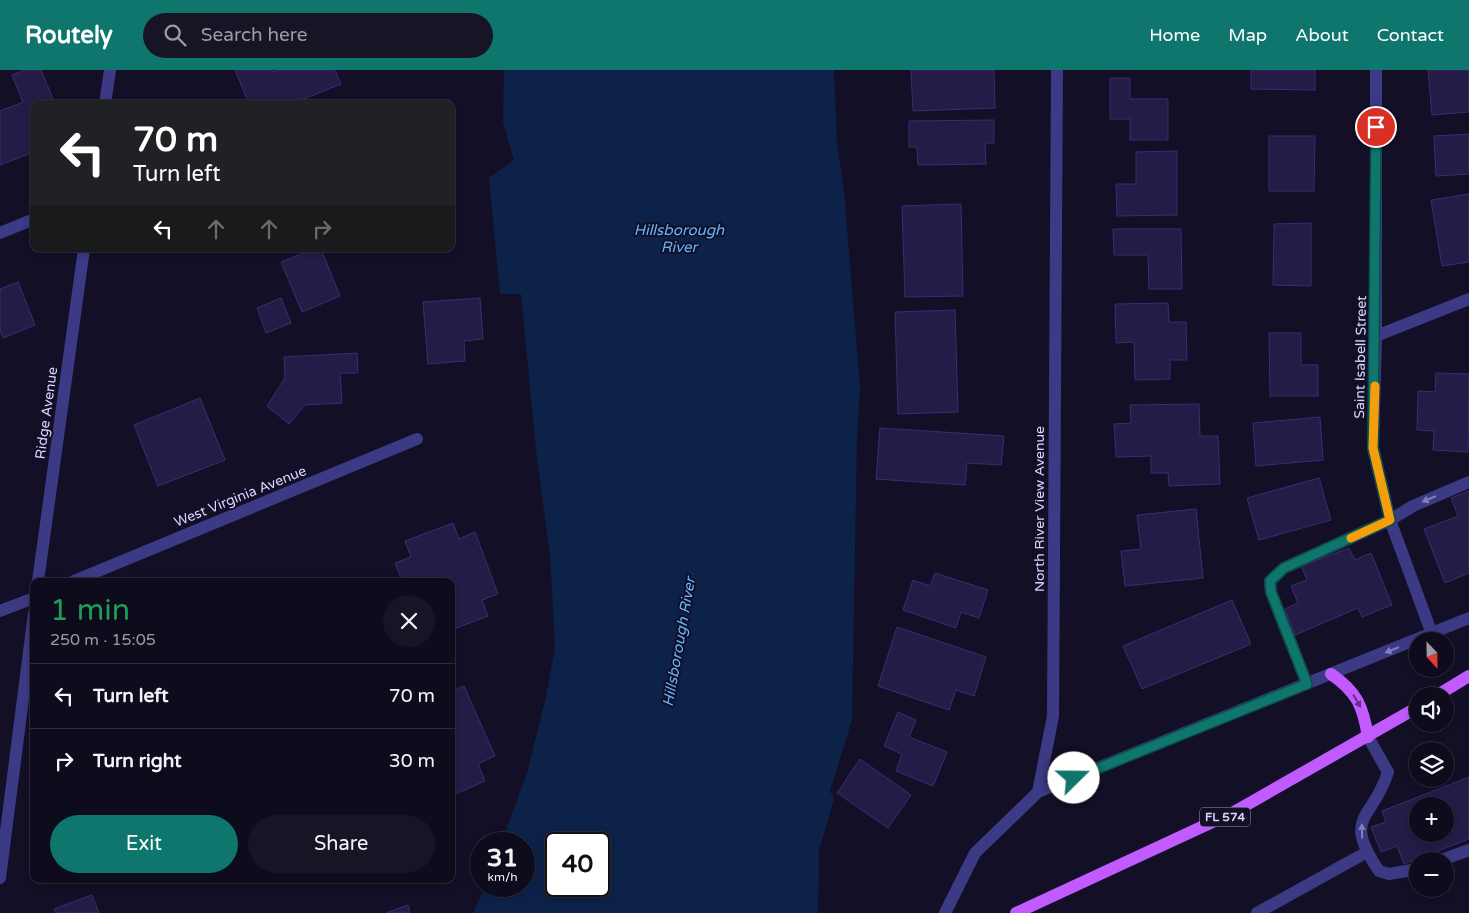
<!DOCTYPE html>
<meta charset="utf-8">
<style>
body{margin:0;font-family:"Varela Round",sans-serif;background:#171425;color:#f1f3f6;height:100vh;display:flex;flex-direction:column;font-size:19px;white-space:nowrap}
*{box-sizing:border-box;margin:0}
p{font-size:16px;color:#9b9ba3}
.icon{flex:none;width:28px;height:28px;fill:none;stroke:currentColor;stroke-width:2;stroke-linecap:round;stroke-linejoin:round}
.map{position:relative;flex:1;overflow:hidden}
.sheet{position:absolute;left:30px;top:508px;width:425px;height:305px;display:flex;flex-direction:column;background:#0e0b1c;border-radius:10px;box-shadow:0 2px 8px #0003,0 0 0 1px #2e2b3b}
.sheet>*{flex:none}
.banner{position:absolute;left:30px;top:30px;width:425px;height:152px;border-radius:10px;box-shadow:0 2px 8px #0003,0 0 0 1px #2e2b3b;background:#202124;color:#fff;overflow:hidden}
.needle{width:32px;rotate:158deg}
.fabs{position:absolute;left:1409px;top:562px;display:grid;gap:10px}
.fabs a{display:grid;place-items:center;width:45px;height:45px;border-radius:50%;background:#0e0b1c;box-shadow:0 2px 8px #0003,0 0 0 1px #2e2b3b;font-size:25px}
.speed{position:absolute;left:470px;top:762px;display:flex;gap:10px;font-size:25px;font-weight:700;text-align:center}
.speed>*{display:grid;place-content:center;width:65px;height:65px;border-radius:50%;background:#0e0b1c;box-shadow:0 2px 8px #0003,0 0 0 1px #2e2b3b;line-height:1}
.speed small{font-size:12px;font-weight:400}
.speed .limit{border:2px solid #111;border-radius:8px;background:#fff;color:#111}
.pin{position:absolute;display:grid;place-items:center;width:42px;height:42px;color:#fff;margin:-21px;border:2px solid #fff;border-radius:50%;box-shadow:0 1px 5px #0007}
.me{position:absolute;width:55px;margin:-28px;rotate:68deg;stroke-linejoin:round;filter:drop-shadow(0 0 4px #0008)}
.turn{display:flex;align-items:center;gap:18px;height:105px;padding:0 20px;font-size:22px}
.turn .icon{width:65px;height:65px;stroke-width:2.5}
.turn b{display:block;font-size:35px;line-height:42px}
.lanes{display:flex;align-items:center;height:48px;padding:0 20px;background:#0003;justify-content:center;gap:25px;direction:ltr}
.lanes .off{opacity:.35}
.round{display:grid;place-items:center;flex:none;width:52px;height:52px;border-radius:26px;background:#171425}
.headline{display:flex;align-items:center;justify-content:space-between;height:85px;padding:0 20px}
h1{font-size:30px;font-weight:600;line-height:38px;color:#1e9e55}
.button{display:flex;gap:10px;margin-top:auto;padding:10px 20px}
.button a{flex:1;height:58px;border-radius:30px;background:#0f766e;color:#fff;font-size:20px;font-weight:600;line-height:58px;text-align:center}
.button a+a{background:#171425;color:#f1f3f6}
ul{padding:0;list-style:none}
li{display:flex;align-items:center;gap:15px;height:65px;padding:0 20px;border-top:1px solid #2e2b3b}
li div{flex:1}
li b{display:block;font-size:19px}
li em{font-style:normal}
header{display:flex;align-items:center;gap:30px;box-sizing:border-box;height:70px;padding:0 25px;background:#0f766e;color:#fff}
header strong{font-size:24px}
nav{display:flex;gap:28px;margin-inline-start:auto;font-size:18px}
.search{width:350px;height:45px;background:#171425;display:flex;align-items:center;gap:12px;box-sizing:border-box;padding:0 18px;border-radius:28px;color:#9b9ba3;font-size:19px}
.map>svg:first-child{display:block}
</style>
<header>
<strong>Routely</strong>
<div class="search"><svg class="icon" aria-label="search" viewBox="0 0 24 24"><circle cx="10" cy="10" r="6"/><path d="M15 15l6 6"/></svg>Search here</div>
<nav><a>Home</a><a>Map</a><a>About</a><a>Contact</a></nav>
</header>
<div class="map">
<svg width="1469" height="843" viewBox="0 0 1469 843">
<rect width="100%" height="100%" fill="#130f26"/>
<path fill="#0c2248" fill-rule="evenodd" d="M504 0H834L837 72 844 121 860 316 857 367 852 650 830 721 834 729 819 781 818 843H473L485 816H524V774H501L527 703 546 627 555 577 550 484 537 390 521 224H500L489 108 514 90 503 52ZM556 774H599V816H556Z"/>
<g fill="#241b47" stroke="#3b2d73" fill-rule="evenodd">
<path d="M24 0H41L55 34H34V82L0 95V41L23 32 12 5Z"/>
<path d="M235 0H272L273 2 279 0H335L341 14 291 34H249Z"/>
<path d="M911 0H994L995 38 913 41Z"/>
<path d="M1251 0H1315V20L1251 19Z"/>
<path d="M1428 0H1469V42L1432 45Z"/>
<path d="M1110 8H1130V29H1168V70H1130V49H1110Z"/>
<path d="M994 50V73H985L986 94 918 95 917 77H909V51Z"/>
<path d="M1469 64V104L1436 106 1434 66Z"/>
<path d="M1269 66H1315L1314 121H1269Z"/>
<path d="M1177 81V145L1117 146 1116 114H1136V82Z"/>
<path d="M1469 124V192L1442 196 1431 130Z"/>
<path d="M961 134 963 226 905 227 902 136Z"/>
<path d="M1311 153V216L1273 215 1274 154Z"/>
<path d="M1113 159H1181L1182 219H1149L1148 185H1114Z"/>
<path d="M313 179H321L340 226 302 242 281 192Z"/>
<path d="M18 212 35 255 3 268 0 261V219Z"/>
<path d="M281 228 291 253 266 263 257 238Z"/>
<path d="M480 228 483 269 464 271 465 291 428 294 423 232Z"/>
<path d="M1168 233 1169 252H1186L1187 290H1170V309L1135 310 1134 272 1116 273 1115 234Z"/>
<path d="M955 240 958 342 898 344 895 242Z"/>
<path d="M1269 263H1301V295H1318V326H1270Z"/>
<path d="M357 283 358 303H340L342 333 305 335 289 354 267 336 285 308 284 287Z"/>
<path d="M1436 303 1469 304 1468 382 1433 380 1434 361 1417 360 1418 321 1435 322Z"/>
<path d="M200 328 225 390 158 416 134 355Z"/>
<path d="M1199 334 1200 366H1218L1220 414 1169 416 1168 403H1151V386L1116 387 1114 354 1131 353 1130 335Z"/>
<path d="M1320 347 1323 390 1256 396 1253 353Z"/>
<path d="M880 358 1004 366 1001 395 967 393 965 415 876 409Z"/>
<path d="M1319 408 1331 450 1259 470 1247 428Z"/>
<path d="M1469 421V503L1445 513 1424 459 1458 446 1451 428Z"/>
<path d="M1196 439 1203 508 1125 516 1121 481 1141 479 1137 445Z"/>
<path d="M453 453 459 469 475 462 498 524 482 530 488 546 451 560V511H402L395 493 411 487 405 471Z"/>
<path d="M1349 478 1355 490 1371 483 1392 535 1362 547 1358 538 1295 565 1285 539 1298 533 1291 516 1307 510 1301 496Z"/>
<path d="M935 503 988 520 979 548 961 542 956 558 903 540 913 510 930 516Z"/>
<path d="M1232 530 1251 574 1142 619 1123 576Z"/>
<path d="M897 557 986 587 974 626 956 620 949 640 878 616Z"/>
<path d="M464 616 495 686 478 694 485 711 451 726V622Z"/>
<path d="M898 642 916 650 909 667 947 682 933 716 896 701 902 684 884 676Z"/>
<path d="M860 689 911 725 888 758 837 723Z"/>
<path d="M1469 707V769L1404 794 1397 776 1381 782 1371 757 1386 752 1382 741ZM1418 736H1445V764H1418Z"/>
<path d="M92 825 99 843H56L54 839Z"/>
<path d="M408 835 410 843H386Z"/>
</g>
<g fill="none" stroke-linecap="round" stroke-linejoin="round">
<g stroke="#3d3a85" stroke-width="12">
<path d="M1307 614 1271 522 1270 511 1284 498 1390 450 1413 436 1469 412"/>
<path d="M1368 667 1388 702C1373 751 1341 745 1379 801L1389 804 1418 799"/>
<path d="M1439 791 1469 780"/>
<path d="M1257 843 1367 782"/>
</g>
<g stroke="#3d3a85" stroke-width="12">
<path d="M1376 0V266L1373 378 1390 450 1432 564"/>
<path d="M105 34 110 0"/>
<path d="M0 163 34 149"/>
<path d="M1376 266 1469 229"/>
<path d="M38 511 84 179"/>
<path d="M74 511 417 369"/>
<path d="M0 541 34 528"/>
<path d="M1038 722 1053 646 1057 0"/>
<path d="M0 808 34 543"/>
</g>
<path stroke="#3d3a85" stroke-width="12" d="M945 843 975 783 1038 722 1469 548"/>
<g stroke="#c25bff" stroke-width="12">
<path d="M1331 604C1357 622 1363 636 1368 667"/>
<path d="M1436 626 1469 606"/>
<path d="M1016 843 1234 742 1418 637"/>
</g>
</g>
<defs><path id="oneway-solid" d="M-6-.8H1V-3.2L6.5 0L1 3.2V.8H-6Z" transform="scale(1.25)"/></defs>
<g fill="#837fbc">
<use href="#oneway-solid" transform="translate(1429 429) rotate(157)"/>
<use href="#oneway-solid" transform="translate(1392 580) rotate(158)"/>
<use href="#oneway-solid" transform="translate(1362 761) rotate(-91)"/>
</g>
<use fill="#623188" href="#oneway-solid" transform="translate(1357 631) rotate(59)"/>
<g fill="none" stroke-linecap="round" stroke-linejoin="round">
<g stroke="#0a4d48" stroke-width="12">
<path id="route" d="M1074 708 1307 614 1271 522 1270 511 1284 498 1390 450 1373 378 1376 57"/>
</g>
<use href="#route" stroke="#0f766e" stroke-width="9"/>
<path stroke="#f59e0b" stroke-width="9" d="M1351 468 1390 450 1373 378 1375 316"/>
</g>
<g text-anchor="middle" stroke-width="4" stroke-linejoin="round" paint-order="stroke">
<rect fill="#130f26" stroke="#9e99be" stroke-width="1" x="1200" y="737.5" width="50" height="19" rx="4"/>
<g font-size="12" font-weight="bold" fill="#d9d4ff">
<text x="1225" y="751">FL 574</text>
</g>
<g font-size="14" fill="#d9d4ff" stroke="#130f26">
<text transform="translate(1360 287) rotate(-89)" y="5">Saint Isabell Street</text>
<text transform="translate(46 343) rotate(-82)" y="5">Ridge Avenue</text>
<text transform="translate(240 426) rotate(-22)" y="5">West Virginia Avenue</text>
<text transform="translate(1039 439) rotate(-90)" y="5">North River View Avenue</text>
</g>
<g font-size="15" font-style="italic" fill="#62b6ff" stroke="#130f26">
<text x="679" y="165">Hillsborough<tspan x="679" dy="17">River</tspan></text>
<text transform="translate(679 572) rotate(-80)" y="5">Hillsborough River</text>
</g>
</g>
</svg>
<div class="fabs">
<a><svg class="needle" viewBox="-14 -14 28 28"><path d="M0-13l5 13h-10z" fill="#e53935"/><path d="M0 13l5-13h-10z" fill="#9b9ba3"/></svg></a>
<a><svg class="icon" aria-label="sound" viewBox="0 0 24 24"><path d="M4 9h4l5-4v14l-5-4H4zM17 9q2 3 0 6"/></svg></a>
<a><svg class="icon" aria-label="layers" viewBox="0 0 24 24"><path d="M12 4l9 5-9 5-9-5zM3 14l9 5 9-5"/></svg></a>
<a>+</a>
<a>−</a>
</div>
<div class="speed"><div>31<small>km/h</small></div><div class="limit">40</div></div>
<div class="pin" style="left:1376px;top:57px;background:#d93025"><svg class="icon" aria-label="arrive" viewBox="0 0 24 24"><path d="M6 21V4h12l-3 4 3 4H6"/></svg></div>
<svg class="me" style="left:1074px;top:708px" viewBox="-20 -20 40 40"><circle r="19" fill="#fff"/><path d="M0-13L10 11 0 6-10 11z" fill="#0f766e"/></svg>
<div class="banner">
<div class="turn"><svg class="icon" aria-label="left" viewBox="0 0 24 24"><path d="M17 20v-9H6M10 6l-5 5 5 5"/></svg><div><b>70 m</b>Turn left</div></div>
<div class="lanes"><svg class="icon" aria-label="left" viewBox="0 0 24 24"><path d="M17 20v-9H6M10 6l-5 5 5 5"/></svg><svg class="icon off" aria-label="ahead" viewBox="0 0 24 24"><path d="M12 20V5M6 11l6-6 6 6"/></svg><svg class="icon off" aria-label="ahead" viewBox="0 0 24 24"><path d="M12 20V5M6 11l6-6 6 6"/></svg><svg class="icon off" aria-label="right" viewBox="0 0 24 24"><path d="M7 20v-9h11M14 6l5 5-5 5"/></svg></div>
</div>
<section class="sheet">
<div class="headline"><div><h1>1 min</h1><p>250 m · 15:05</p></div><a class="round"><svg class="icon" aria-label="close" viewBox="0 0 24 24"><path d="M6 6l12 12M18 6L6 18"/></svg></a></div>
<ul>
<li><svg class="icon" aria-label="left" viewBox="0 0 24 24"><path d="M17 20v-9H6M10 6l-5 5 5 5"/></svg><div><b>Turn left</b></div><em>70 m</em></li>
<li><svg class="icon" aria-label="right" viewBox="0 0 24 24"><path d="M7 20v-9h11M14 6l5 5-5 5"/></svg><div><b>Turn right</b></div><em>30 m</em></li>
</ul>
<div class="button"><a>Exit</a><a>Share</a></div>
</section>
</div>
